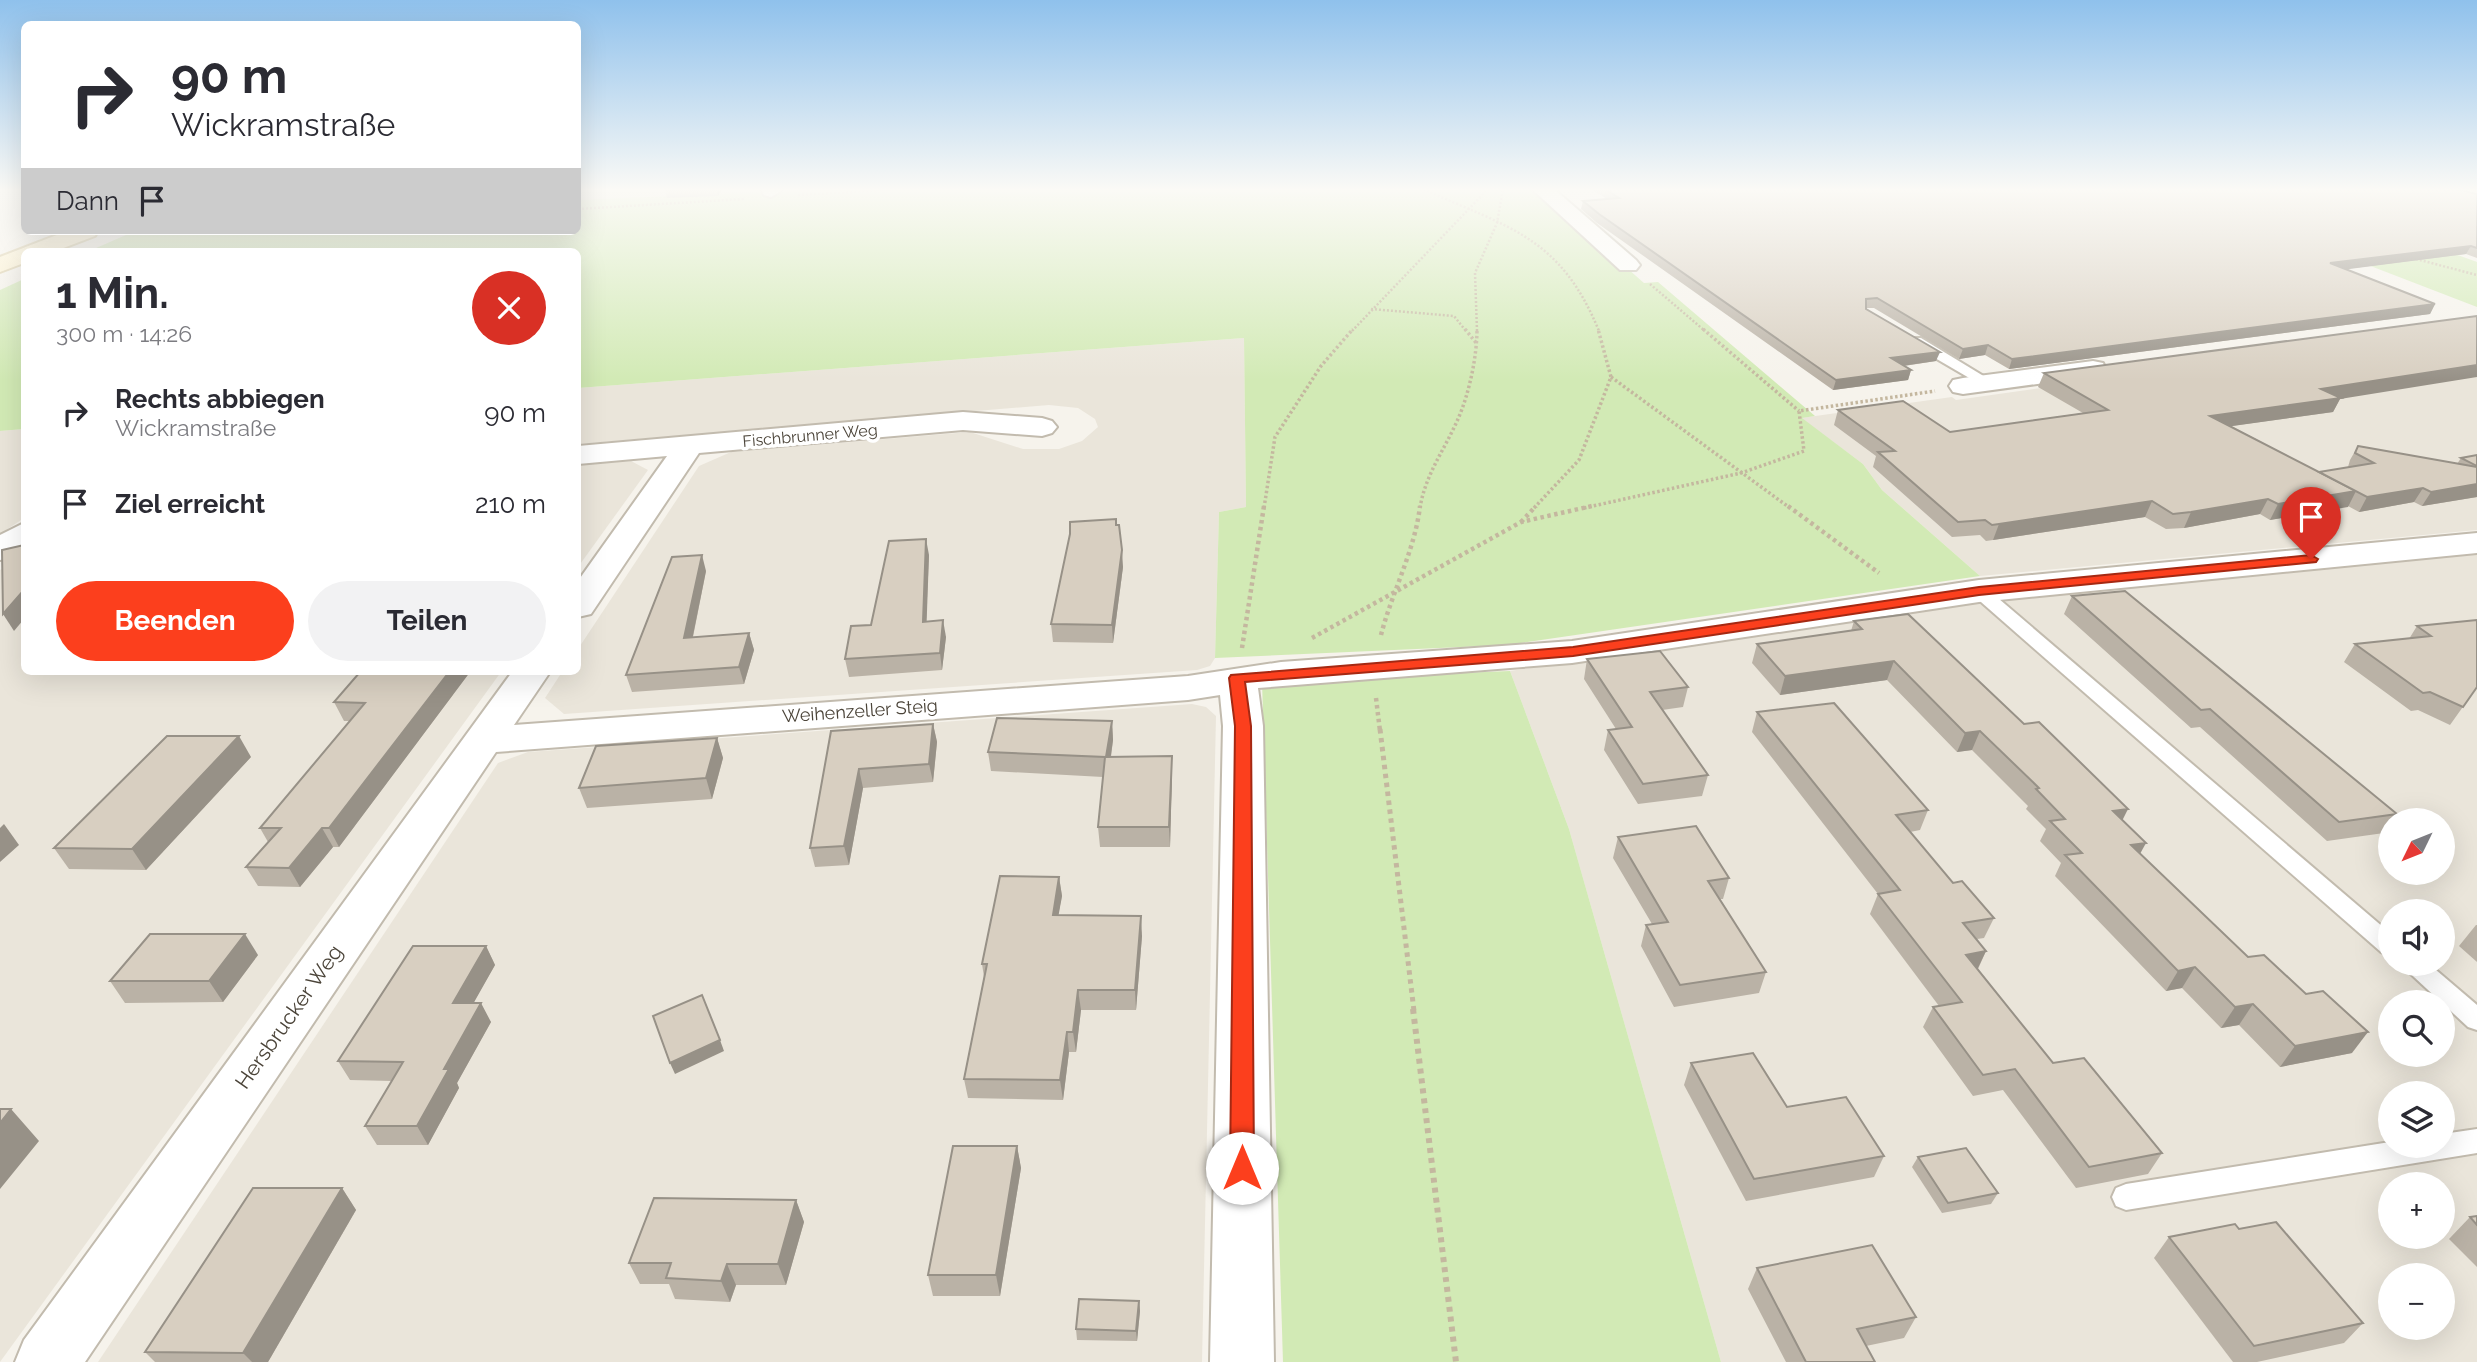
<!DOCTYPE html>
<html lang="de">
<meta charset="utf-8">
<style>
body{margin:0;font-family:Raleway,sans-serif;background:#f2f2f3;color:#2b2b33;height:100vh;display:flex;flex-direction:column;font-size:26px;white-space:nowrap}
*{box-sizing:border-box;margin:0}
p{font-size:23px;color:#7c7c81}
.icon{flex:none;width:38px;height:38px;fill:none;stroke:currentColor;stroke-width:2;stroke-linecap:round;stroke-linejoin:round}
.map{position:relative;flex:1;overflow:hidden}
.sheet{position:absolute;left:21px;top:248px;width:560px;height:427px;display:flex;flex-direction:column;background:#fff;border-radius:10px;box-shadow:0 7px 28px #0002}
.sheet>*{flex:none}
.hud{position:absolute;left:21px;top:21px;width:560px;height:214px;border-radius:10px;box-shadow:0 7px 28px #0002;background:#fff;color:#2b2b33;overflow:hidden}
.needle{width:46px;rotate:227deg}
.controls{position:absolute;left:2378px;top:808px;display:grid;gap:14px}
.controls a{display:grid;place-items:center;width:77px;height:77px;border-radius:50%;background:#fff;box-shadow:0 7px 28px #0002;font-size:35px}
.pin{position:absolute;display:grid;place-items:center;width:60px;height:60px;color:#fff;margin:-72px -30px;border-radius:50% 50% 50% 0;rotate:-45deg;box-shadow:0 0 7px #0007}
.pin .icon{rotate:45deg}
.me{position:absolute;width:77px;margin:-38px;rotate:0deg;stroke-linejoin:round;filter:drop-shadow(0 0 5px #0008)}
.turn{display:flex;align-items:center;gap:24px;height:147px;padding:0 35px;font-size:32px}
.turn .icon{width:91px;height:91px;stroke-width:2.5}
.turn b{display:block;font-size:49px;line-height:60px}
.then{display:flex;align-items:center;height:66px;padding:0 35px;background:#0003;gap:14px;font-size:26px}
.round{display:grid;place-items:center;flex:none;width:74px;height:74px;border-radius:37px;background:#f2f2f3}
.overview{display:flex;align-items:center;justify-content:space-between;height:119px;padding:0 35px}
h1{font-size:42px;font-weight:700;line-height:52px}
.primary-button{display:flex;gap:14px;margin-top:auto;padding:14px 35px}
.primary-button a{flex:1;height:80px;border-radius:42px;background:#fc3f1d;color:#fff;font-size:28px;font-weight:700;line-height:80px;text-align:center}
.primary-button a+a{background:#f2f2f3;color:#2b2b33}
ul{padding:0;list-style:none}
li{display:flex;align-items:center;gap:21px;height:91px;padding:0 35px}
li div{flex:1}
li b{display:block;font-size:26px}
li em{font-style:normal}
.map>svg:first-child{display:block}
</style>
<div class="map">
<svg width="2477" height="1362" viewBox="0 0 2477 1362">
<rect width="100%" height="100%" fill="#f6f3ec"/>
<g fill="#eae5da" fill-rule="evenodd">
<path d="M578 189H756L754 194 578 200Z"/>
<path d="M2477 327V530L1980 576 1882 490 1863 464 1801 418 1952 397 1956 400Z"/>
<path d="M1244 338 1246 507 1219 512 1215 658 1210 666 1197 670 564 714 545 698 562 672H578V649L699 466 731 452 957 433 970 432 1023 449H1059L1082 441 1098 427 1095 419 1078 408 1049 405 578 444V388Z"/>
<path d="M24 429V518L0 534V431Z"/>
<path d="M631 461 648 470 578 567V465Z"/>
<path d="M2477 552V1362H1721L1569 829 1510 671 2003 597ZM2390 821H2443V873H2390ZM2390 912H2443V964H2390ZM2390 1003H2443V1055H2390ZM2390 1094H2443V1146H2390ZM2390 1185H2443V1237H2390ZM2390 1276H2443V1328H2390Z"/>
<path d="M24 554V672H501L0 1362V570Z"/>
<path d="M1192 704 1206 707 1216 716 1202 1362H98L498 763 528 752Z"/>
</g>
<g fill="#d2eab5">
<path d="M837 189H1537L1644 283 1658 282 1815 416 1802 418 1863 464 1882 490 1980 576 1507 645 1215 658 1219 512 1246 507 1244 338 578 388V252H87L135 231H578V200Z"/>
<path d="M2328 208 2477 262V307L2316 245Z"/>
<path d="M24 279V429L0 431V290Z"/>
<path d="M1510 671 1569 829 1721 1362H1283L1262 681Z"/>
</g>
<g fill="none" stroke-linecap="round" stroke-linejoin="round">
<g stroke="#c2bbae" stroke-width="4">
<g id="service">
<path d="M1911 338H1921L1995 383 1983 386 1911 344Z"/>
<path d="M1979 586 1985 587 2390 933V955L2381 952 1973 595 1970 591Z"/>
<path d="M2400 964H2429L2477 1005V1030L2468 1027Z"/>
<path d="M2477 1129V1153L2126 1210 2116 1206 2112 1197 2116 1188 2126 1184 2390 1142V1146H2443V1134Z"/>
</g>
</g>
<g stroke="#c2bbae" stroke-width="4">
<g id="minor">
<path d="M761 189H781V191L771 197 764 195Z"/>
<path d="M1532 189H1554L1636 260 1640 265 1636 270H1620Z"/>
<path d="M2093 361 2103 363 2106 369 2103 375 1963 394 1953 392 1949 386 1953 380 1963 378Z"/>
<path d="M963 412 1042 418 1052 421 1057 427 1052 433 1042 436 963 430 699 453 591 614 578 617V581L667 456 578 464V446Z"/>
<path d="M24 523V548L12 557 0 560V535Z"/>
<path d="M2477 533V553L1979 602 1572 663 1258 688 1263 726 1274 1362H1210L1223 726 1220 695 1188 700 496 752 85 1362H15L24 1340 512 672H550L514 725 1188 676 1281 662 1572 641 1979 580Z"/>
</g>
</g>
<g stroke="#d6c79b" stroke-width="4">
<path id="secondary" d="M67 231H98L95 236 53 252H24V263L0 272V257Z"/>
</g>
<g stroke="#c4b79f" stroke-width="2.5" stroke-dasharray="2 2" stroke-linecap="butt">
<path d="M1423 189C1509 228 1560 236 1599 331"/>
<path d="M798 195 903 189"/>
<path d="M578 209 744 199"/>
<path d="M2416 259 2477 275"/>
<path d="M1650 284 1705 331"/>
<path d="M1371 309 1454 316 1466 331"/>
<path d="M1352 331 1488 189"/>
<path d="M1477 331 1475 273 1497 223 1503 189"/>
</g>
<g stroke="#c4b79f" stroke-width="3.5" stroke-dasharray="2.5 2.5" stroke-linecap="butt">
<path d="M1465 329 1477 344"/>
<path d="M1703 329 1799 411"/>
<path d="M1611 377 1790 508"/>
<path d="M1264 508 1275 437 1321 366 1353 329"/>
<path d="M1420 508C1425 475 1445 449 1458 419 1469 394 1477 357 1477 329"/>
<path d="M1534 508 1579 460 1611 377 1598 329"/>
<path d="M1584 508 1741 473 1804 451 1799 411 1935 391"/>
</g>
<g stroke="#c4b79f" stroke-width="4.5" stroke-dasharray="3.5 3.5" stroke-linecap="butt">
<path d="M1788 506 1879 573"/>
<path d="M1521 522 1536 506"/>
<path d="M1381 635C1392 592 1415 550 1420 506"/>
<path d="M1312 638 1521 522 1592 506"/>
<path d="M1242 648 1264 506"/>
<path d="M1376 698 1380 731"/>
</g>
<path stroke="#c4b79f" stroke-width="5" stroke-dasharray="4.5 4.5" stroke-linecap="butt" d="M1380 729 1414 1011"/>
<path stroke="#c4b79f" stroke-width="6" stroke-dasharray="5 5" stroke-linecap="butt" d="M1413 1009 1456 1362"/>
<use href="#service" fill="#fff" fill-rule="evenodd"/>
<use href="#minor" fill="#fff" fill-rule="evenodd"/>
<use href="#secondary" fill="#fff3cd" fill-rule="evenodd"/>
</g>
<g fill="#bab2a6">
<path d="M665 189H722L718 196 667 198Z"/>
<path d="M1591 189H2457L2477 194V258L2466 254 2346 269 2435 304 2430 314 2009 369 1985 355 1959 359 1874 308H1866L1936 361 1904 366 1911 370 1908 380 1833 390 1597 223 1581 209 1583 201 1607 199Z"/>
<path d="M2044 373 2340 399 2333 412 2231 426 2319 472 2348 467 2350 460 2358 446 2457 464 2461 458 2477 455V497L2422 506 2414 502 2359 512 2348 506 2270 520 2260 514 2184 528 2166 529 2145 517 1993 540 1986 541 1980 535 1952 537 1873 467 1876 456 1834 425 1838 410 1950 432 2083 413 2038 387Z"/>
<path d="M929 555 926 622 946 637 942 670 849 677 845 659 871 625Z"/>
<path d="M1123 567 1113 643 1053 642 1051 624Z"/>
<path d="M706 571 693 637 749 633 754 650 744 684 632 692 626 675Z"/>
<path d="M2072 596 2397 814 2392 821H2390V824L2384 833 2327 841 2200 727 2191 728 2064 614Z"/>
<path d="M2477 620V687L2450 725 2418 710 2411 711 2344 662 2355 644 2409 639 2417 626Z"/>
<path d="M1854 621 2122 820 2140 854 2248 957 2352 1053 2280 1067 2239 1025 2221 1028 2182 988 2166 991 2055 876 2061 863 2040 841 2046 829 2026 809 2028 806 1972 750 1957 752 1887 680 1780 695 1752 663 1757 644 1851 631Z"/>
<path d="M1587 659 1688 687 1683 707 1662 710 1708 775 1702 796 1638 804 1604 750 1608 730 1616 729 1584 679Z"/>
<path d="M360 672H470L339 847H333L300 887 258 886 246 867 268 842 260 828 350 721H344L334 702Z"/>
<path d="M1757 712 1928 810 1920 830 1910 832 1953 883 1994 918 1984 938 1977 939 1986 951 1978 969 2053 1063 2162 1153 2148 1174 2076 1188 2003 1090 1973 1096 1923 1027 1933 1007 1939 1006 1870 914 1878 894 1752 732Z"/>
<path d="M1112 721 1113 740 1111 757 1172 775 1170 847H1100L1098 827 1103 777 991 771 988 752Z"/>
<path d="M933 724 937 742 933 782 863 788 849 865 815 867 810 848 831 731Z"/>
<path d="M717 738 723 758 712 799 587 808 579 788Z"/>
<path d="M251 757 146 870 69 869 54 848Z"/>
<path d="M1618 837 1729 878 1723 899H1720L1766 972 1759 993 1674 1007 1641 946 1646 925 1652 924 1613 858Z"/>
<path d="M1059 877 1062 896 1058 915 1142 936 1136 1010H1081L1076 1052H1069L1063 1100 968 1098 964 1079 984 977 982 964Z"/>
<path d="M2476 925H2477V962L2459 946Z"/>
<path d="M486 946 495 965 473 1003 491 1022 457 1083 459 1088 428 1145H377L365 1126 392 1081 350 1080 338 1061Z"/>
<path d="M258 955 223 1002 125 1003 110 981Z"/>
<path d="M1691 1063 1787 1107 1884 1156 1874 1177 1746 1201 1684 1085Z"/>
<path d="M1017 1146 1021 1168 1000 1296H933L928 1275Z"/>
<path d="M1918 1157 1998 1193 1991 1204 1942 1213 1912 1167Z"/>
<path d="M342 1188 356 1210 268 1362H155L145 1352Z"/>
<path d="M796 1200 804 1222 786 1285H736L730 1302 675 1299 669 1284H640L629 1263Z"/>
<path d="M2477 1216V1267L2449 1239 2470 1217Z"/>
<path d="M2239 1229 2363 1323 2344 1343 2257 1362H2233L2154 1258 2169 1237Z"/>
<path d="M1757 1268 1916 1317 1904 1338 1866 1346 1875 1362H1786L1748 1289Z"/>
<path d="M1139 1301 1140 1311 1137 1341 1077 1340 1076 1329Z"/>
</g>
<g fill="#979187">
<path d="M717 189H722L718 196Z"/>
<path d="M2471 246 2466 254 2326 272 2330 263Z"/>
<path d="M2435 304 2430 314 2009 369 2012 359Z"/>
<path d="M1988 345 1985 355 1959 359 1963 349Z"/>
<path d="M1940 352 1936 361 1888 368 1891 358Z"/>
<path d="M2477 365V377L2340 399 2333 412 2204 430 2210 416 2321 389Z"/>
<path d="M1911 370 1908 380 1833 390 1836 380Z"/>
<path d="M2477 484V497L2422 506 2431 492Z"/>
<path d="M2423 488 2414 502 2359 512 2367 497Z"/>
<path d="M2356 491 2348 507 2270 520 2278 504Z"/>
<path d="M2268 499 2260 514 2184 528 2191 512Z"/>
<path d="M2152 501 2145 517 1993 540 1999 524Z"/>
<path d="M926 539 929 555 926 639 923 622Z"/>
<path d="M1122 550 1123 567 1113 643 1112 625Z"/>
<path d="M702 555 706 571 689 655 684 638Z"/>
<path d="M24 590V619L14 631 3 614Z"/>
<path d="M943 620 946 637 942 670 940 653Z"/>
<path d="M749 633 754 650 744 684 739 667Z"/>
<path d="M1894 661 1887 680 1780 695 1785 676Z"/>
<path d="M449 672H470L339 847 329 828Z"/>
<path d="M1112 721 1113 740 1108 776 1106 757Z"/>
<path d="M933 724 937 742 933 782 929 764Z"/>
<path d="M1980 731 1972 750 1957 752 1965 733Z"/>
<path d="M239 736 251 757 146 870 132 849Z"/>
<path d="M717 738 723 758 712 799 706 778Z"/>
<path d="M1172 756V775L1170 847 1169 827Z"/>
<path d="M859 769 863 788 849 865 844 846Z"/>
<path d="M2128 809 2118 829 2113 811Z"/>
<path d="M4 824 19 845 0 862V828Z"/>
<path d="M322 828 333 847 300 887 289 868Z"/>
<path d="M2146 843 2135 863 2131 845Z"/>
<path d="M1059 877 1062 896 1055 935 1053 915Z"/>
<path d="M1141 916 1142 936 1136 1010 1135 990Z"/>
<path d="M245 934 258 955 223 1002 209 981Z"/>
<path d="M486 946 495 965 463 1022 453 1003Z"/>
<path d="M1986 951 1976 972 1966 955Z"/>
<path d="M2195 967 2182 988 2166 991 2178 971Z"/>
<path d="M1078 990 1081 1010 1076 1052 1073 1032Z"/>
<path d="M481 1003 491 1022 457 1083 459 1088 428 1145 417 1126 444 1069Z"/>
<path d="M2253 1004 2239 1025 2221 1028 2235 1007Z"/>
<path d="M1067 1032 1069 1052 1063 1100 1060 1080Z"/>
<path d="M2368 1032 2352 1053 2280 1067 2295 1046Z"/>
<path d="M720 1040 724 1051 675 1074 670 1063Z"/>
<path d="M11 1109 39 1141 0 1189V1123Z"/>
<path d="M1017 1146 1021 1168 1000 1296 996 1275Z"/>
<path d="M342 1188 356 1210 268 1362H252L243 1353Z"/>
<path d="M796 1200 804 1222 786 1285 778 1264Z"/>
<path d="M727 1264 736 1285 730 1302 721 1281Z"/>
<path d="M1139 1301 1140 1311 1137 1341 1136 1331Z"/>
</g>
<g fill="#d8cfc1" stroke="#979187" stroke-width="2">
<path d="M1605 189H2457L2477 194V248L2471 246 2330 263 2435 304 2012 359 1988 345 1963 349 1877 298 1866 299V309L1940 352 1891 358 1911 370 1836 380 1599 214 1583 201 1619 198Z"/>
<path d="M2477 316V365L2321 389 2341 398 2210 416 2356 491 2278 504 2268 499 2191 512 2173 514 2152 501 1999 524 1992 525 1985 520 1958 522 1878 452 1895 451 1838 410 1903 401 1950 432 2108 410 2044 373Z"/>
<path d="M2358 446 2477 467V484L2431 492 2423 488 2367 497 2319 472 2374 463 2355 453Z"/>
<path d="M2477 455V466L2461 458Z"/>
<path d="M1116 519V525H1119L1122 550 1112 625 1051 624 1070 534V522Z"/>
<path d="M926 539 923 622 943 620 940 653 845 659 851 626 871 625 889 541Z"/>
<path d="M24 545V590L3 614 2 550Z"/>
<path d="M702 555 684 638 749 633 739 667 626 675 672 557Z"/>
<path d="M2125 591 2397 814 2339 822 2210 709 2201 710 2072 596Z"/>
<path d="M1908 614 2024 724 2039 722 2128 809 2113 811 2146 843 2131 845 2248 957 2264 955 2306 994 2323 991 2368 1032 2295 1046 2253 1004 2235 1007 2195 967 2178 971 2065 855 2082 853 2050 821 2065 819 2036 789 2039 788 1980 731 1965 733 1894 661 1785 676 1757 644 1862 629 1854 621Z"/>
<path d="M2477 620V687L2463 707 2430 692 2423 693 2355 644 2431 636 2417 626Z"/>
<path d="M1660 651 1688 687 1650 692 1708 775 1643 784 1608 730 1632 727 1587 659Z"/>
<path d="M360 672H449L329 828H322L289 868 246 867 281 828H260L365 703 334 702Z"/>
<path d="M1834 703 1928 810 1896 815 1953 883 1962 881 1994 918 1963 923 1986 951 1966 955 2053 1063 2084 1058 2162 1153 2089 1167 2015 1069 1983 1075 1933 1007 1962 1002 1878 894 1900 890 1757 712Z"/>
<path d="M997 718 1112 721 1106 757 1172 756 1169 827H1098L1105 757 988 752Z"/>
<path d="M933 724 929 764 859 769 844 846 810 848 831 731Z"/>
<path d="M167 736H239L132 849 54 848Z"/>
<path d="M717 738 706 778 579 788 596 746Z"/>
<path d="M1696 826 1729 878 1708 881 1766 972 1680 985 1646 925 1668 922 1618 837Z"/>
<path d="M1000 876 1059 877 1053 915 1141 916 1135 990H1078L1073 1032H1067L1060 1080 964 1079 987 964H982Z"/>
<path d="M150 934H245L209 981H110Z"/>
<path d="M413 946H486L453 1003H481L444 1069H449L417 1126H365L403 1062 338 1061Z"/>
<path d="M702 995 720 1040 670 1063 653 1016Z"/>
<path d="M1753 1053 1787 1107 1846 1097 1884 1156 1754 1179 1691 1063Z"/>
<path d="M0 1109H11L0 1123Z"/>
<path d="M953 1146H1017L996 1275H928Z"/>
<path d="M1966 1148 1998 1193 1948 1203 1918 1157Z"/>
<path d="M253 1188H342L243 1353 145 1352Z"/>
<path d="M654 1198 796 1200 778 1264H727L721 1281 666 1278 671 1263H629Z"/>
<path d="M2477 1216V1225L2470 1217Z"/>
<path d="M2276 1222 2363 1323 2254 1346 2169 1237 2235 1224 2239 1229Z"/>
<path d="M1872 1245 1916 1317 1857 1329 1875 1362H1806L1757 1268Z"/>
<path d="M1079 1299 1139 1301 1136 1331 1076 1329Z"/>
</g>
<linearGradient id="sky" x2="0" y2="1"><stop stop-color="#8fc1ec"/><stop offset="0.5" stop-color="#fbfaf6"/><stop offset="1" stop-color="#fbfaf6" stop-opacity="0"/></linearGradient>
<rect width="2477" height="380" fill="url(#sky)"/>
<path fill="#fc3f1d" stroke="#a42913" stroke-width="2" d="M2311 555 2318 559 2316 562 1979 595 1573 656 1245 682 1251 726 1254 1168 1250 1176 1242 1179 1234 1176 1230 1168 1235 726 1229 678 1231 675 1573 647 1979 587Z"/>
<g text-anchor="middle" stroke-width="7" stroke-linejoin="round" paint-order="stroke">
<g font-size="16" fill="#4b4439" stroke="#fff">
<text transform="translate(810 435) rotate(-5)" y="6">Fischbrunner Weg</text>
</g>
<g font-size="18" fill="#4b4439" stroke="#fff">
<text transform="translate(860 711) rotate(-4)" y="6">Weihenzeller Steig</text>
</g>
<g font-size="21" fill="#4b4439" stroke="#fff">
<text transform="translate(289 1017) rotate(-55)" y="7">Hersbrucker Weg</text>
</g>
</g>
</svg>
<div class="controls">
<a><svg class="needle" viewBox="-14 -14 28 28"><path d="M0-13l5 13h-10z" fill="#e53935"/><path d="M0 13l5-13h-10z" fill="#7c7c81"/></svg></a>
<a><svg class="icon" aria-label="sound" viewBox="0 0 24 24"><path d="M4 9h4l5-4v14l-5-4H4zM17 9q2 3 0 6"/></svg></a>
<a><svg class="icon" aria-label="search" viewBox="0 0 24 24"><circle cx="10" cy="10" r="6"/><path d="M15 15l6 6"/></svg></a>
<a><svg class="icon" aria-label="layers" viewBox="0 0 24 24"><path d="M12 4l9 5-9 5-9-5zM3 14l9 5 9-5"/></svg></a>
<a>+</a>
<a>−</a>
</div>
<div class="pin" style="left:2311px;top:559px;background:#d93025"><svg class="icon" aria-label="arrive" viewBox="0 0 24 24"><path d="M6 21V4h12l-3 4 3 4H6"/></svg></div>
<svg class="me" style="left:1242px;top:1168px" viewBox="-20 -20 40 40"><circle r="19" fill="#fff"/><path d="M0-13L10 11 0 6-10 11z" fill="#fc3f1d"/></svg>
<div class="hud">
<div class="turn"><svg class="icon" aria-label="right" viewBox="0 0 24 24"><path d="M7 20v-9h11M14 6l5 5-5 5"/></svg><div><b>90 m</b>Wickramstraße</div></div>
<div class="then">Dann<svg class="icon" aria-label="arrive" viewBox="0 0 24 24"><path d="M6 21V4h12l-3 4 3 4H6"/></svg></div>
</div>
<section class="sheet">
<div class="overview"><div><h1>1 Min.</h1><p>300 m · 14:26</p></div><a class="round" style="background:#d93025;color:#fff"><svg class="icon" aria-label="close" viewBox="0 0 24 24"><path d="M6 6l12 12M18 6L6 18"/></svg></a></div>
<ul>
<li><svg class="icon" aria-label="right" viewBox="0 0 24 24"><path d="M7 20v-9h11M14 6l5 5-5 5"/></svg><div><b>Rechts abbiegen</b><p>Wickramstraße</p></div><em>90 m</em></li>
<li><svg class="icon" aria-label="arrive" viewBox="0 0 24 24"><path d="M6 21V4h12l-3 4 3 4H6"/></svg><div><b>Ziel erreicht</b></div><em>210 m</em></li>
</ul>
<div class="primary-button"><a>Beenden</a><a>Teilen</a></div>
</section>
</div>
